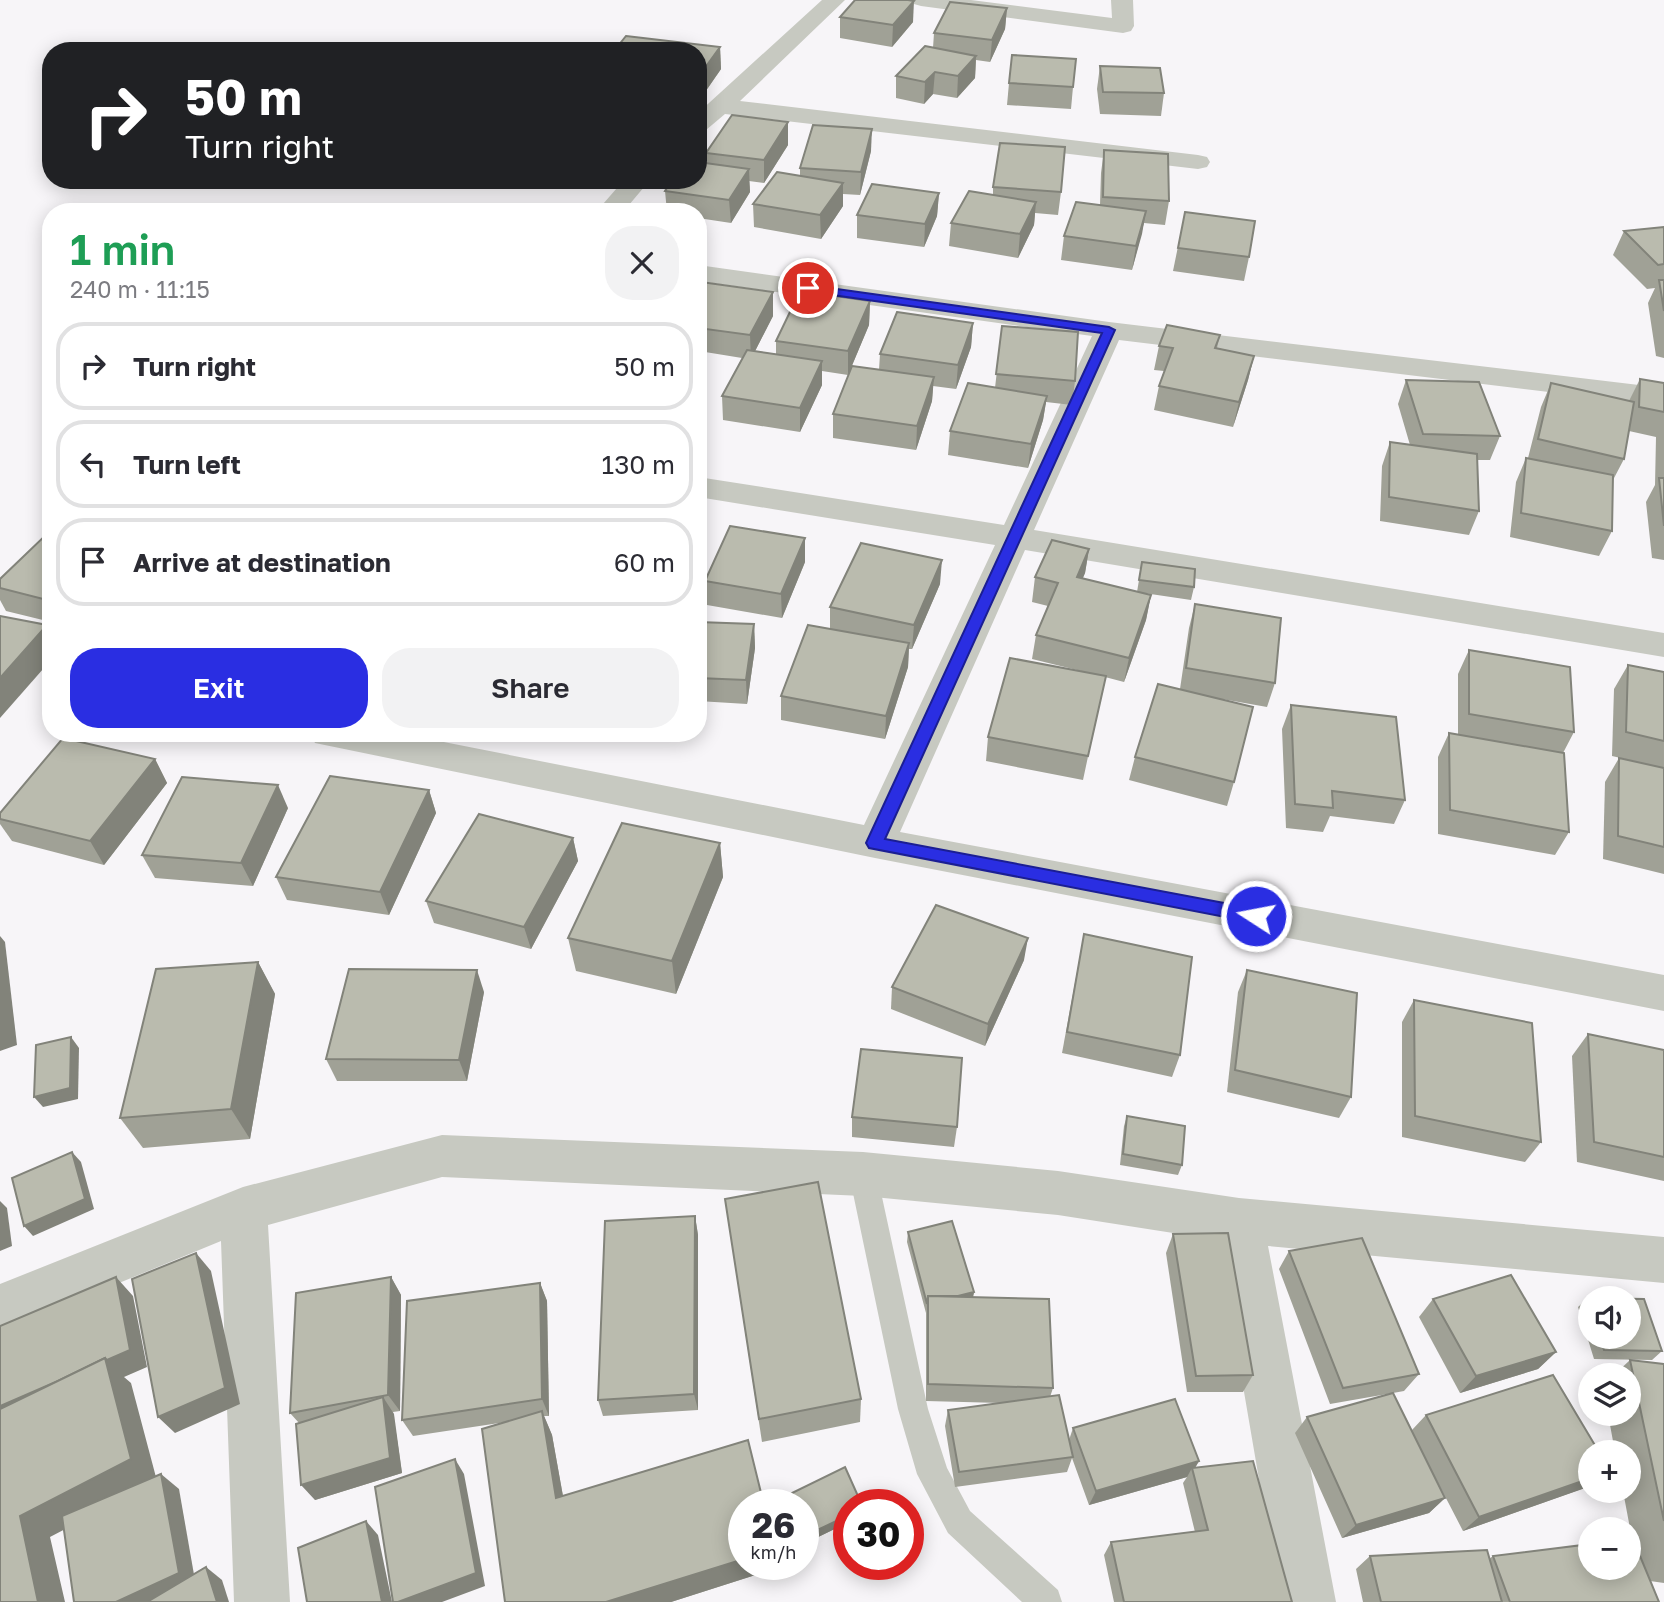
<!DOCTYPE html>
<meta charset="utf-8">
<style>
body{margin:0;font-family:"Golos Text",sans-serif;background:#f2f2f3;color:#2b2b33;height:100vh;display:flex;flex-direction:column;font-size:26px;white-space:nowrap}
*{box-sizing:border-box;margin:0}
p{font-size:23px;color:#7c7c81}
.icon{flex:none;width:38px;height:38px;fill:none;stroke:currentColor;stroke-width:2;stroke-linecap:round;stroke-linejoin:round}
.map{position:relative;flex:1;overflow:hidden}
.side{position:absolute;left:42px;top:203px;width:665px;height:539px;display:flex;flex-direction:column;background:#fff;border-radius:28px;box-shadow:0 4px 18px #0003}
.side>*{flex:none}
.guide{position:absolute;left:42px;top:42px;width:665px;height:147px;border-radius:28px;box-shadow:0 4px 18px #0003;background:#202124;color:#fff;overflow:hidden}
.controls{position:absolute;left:1578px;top:1286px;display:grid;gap:14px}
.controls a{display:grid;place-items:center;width:63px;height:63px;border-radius:50%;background:#fff;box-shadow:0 4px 18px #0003;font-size:35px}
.speed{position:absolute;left:728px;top:1489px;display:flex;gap:14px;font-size:35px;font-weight:700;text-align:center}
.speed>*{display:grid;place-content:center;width:91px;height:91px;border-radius:50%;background:#fff;box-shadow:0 4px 18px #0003;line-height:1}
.speed small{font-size:18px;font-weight:400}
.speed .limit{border:10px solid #d22;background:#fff;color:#111}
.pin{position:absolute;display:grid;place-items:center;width:60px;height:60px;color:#fff;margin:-30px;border:4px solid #fff;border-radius:50%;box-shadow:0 2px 7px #0007}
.me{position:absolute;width:77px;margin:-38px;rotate:281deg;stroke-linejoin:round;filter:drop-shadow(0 0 5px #0008)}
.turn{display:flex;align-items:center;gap:24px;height:147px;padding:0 28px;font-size:32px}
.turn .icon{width:91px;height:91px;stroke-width:2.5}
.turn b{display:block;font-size:49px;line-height:60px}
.round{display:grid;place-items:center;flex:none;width:74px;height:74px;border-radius:28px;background:#f2f2f3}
.summary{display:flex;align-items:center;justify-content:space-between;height:119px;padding:0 28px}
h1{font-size:42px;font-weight:600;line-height:52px;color:#1e9e55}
.cta{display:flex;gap:14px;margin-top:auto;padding:14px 28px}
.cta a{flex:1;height:80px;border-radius:28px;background:#2a2ee2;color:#fff;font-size:28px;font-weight:600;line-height:80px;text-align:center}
.cta a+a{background:#f2f2f3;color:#2b2b33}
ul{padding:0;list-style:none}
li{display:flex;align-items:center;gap:21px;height:88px;margin:0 14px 10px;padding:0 14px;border:4px solid #e1e1e2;border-radius:28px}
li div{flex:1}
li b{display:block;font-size:26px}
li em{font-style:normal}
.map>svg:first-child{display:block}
</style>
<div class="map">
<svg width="1664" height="1602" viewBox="0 0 1664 1602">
<rect width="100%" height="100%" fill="#f7f5f8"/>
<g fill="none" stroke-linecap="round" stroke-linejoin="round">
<path fill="#c7c9c1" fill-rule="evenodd" d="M863 1161 873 1165 877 1174 928 1409 947 1468 970 1511 1058 1590 1062 1602H1022L948 1533 917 1474 898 1409 849 1174 853 1165Z"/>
<g fill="#c7c9c1" fill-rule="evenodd">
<path d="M822 0H845L740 101 1198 155 1207 157 1210 162 1207 167 1198 169 725 114 706 130 698 132V113Z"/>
<path d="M910 0H971L1112 18 1111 0H1133L1134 26 1131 31 1123 33 921 6 914 4Z"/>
<path d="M624 180H650L623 212H596Z"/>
<path d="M698 265 1109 322 1664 388V406L1119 340 1034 530 1664 633V657L1025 550 900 832 1664 975V1011L875 858 315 743 310 733H398L864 825 995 545 698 497V477L1004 525 1092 336 698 281Z"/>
<path d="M442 1135 863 1152 1058 1171 1239 1198 1664 1237V1283L1268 1246 1336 1602H1280L1218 1240 1058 1215 863 1196 442 1177 268 1225 290 1602H234L221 1241 0 1332V1284L243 1187Z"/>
</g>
</g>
<g fill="#a0a196" fill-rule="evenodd">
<path d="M1007 8 1005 29 990 62 976 60 975 78 957 98 933 94 924 104 896 98V76L933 48 934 33Z"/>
<path d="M840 17 913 22 892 47 840 38Z"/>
<path d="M720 47 721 69 703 95 698 94V51Z"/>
<path d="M1100 66 1164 93 1161 116 1100 114 1097 89Z"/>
<path d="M1009 83 1073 87 1071 109 1007 105Z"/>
<path d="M788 122V145L764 183 749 181 750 192 731 223 698 218V212H667L665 191 707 163 706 153Z"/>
<path d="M1104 150 1169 201 1165 225 1144 223 1132 270 1061 260 1064 236 1100 205 1101 173Z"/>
<path d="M871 151 860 195 843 194V206L821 239 754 227 753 204 800 176V168Z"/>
<path d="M993 187 1061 192 1058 215 1035 213 1034 225 1018 258 949 246 951 223 993 195Z"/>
<path d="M939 193 937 216 924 247 857 238V215Z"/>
<path d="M1185 212 1249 257 1244 281 1173 271Z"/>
<path d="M1664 227V358L1656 356 1648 303 1655 288 1647 289 1613 255 1624 231Z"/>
<path d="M698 286 773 316 755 351 776 354V341L870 301 869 325 848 375 822 371V385L800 432 723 420 722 396 742 358 699 351 707 377 698 389Z"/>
<path d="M973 323 971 347 956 389 933 386 932 401 916 450 833 438V414L879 370 880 354Z"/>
<path d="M1002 326 1075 381 1072 405 1046 402 1043 420 1028 468 948 455 950 431 995 388Z"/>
<path d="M1220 335 1217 348 1254 356 1248 380 1233 427 1154 410 1159 386 1164 371 1154 370 1159 346Z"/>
<path d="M1640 379 1664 383V560L1652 558 1646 502 1655 485 1656 437 1629 431 1624 459 1613 480 1612 531 1599 556 1510 537 1516 482 1526 458H1528L1541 407 1551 383 1629 401Z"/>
<path d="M1406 380 1500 436 1490 460H1477L1479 511 1469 535 1380 521 1382 466 1390 442 1410 445 1398 404Z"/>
<path d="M51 530V622L6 611 0 600V579Z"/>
<path d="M805 538V562L782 618 707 605 705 581Z"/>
<path d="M1089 549 1085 573 1082 579 1151 595 1146 620 1124 682 1105 677 1083 780 986 761 988 737 1081 671 1032 659 1036 635 1048 606 1032 602 1035 577Z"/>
<path d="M1142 562 1194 587 1191 600 1137 592Z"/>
<path d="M940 584 912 649H909L908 667 885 739 781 720V696L830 629V607Z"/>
<path d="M1195 604 1275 683 1267 707 1222 699 1234 782 1227 806 1129 780 1135 757 1180 689 1189 628Z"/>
<path d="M698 622 754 624 755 648 747 704 698 701Z"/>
<path d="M1469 650 1574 732 1563 753 1569 832 1555 855 1438 834V757L1449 733 1458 735V674Z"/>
<path d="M1628 665 1664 672V768L1612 756 1614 689Z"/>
<path d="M1291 705 1405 800 1394 824 1330 816 1323 832 1286 828 1282 729Z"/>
<path d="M1619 758 1664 768V874L1603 859 1605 782Z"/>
<path d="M155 759 167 783 104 865 12 841 0 824V813Z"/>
<path d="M429 790 436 813 389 915 287 900 276 877Z"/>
<path d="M288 808 253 886 155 878 142 855Z"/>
<path d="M573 838 578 861 531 949 434 923 426 901Z"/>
<path d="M720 843 723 877 676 994 576 971 568 938Z"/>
<path d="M1084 934 1180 1055 1172 1077 1062 1053Z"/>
<path d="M1024 960 985 1046 891 1009 892 987Z"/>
<path d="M258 962 275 994 250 1139 143 1148 120 1118Z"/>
<path d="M1247 970 1351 1097 1339 1118 1227 1092 1238 992Z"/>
<path d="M484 992 467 1081H337L326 1059Z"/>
<path d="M1414 1000 1541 1142 1525 1162 1402 1137V1022Z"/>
<path d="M1588 1034 1664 1050V1181L1577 1162 1572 1056Z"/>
<path d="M1127 1116 1182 1165 1178 1175 1120 1165 1124 1126Z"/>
<path d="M852 1117 957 1127 954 1147 852 1137Z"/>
<path d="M725 1199 861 1399 860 1422 762 1442Z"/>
<path d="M695 1216 698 1235V1410L603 1416 598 1400Z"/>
<path d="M908 1232 974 1292 973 1297 1053 1388 1050 1397 1069 1440 1073 1428 1199 1461 1195 1468 1292 1602H1114L1104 1555 1111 1542 1195 1532 1183 1483 1187 1477 1089 1505 1072 1458 1067 1472 955 1487 945 1426 948 1410 1001 1403 926 1401V1313L907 1242Z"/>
<path d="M1173 1234 1253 1375 1243 1392H1187L1166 1253Z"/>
<path d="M1289 1251 1419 1374 1404 1391 1393 1393 1412 1430 1426 1415 1590 1486 1463 1531 1433 1473 1445 1498 1429 1513 1342 1538 1295 1433 1307 1417 1393 1393 1330 1404 1279 1269Z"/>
<path d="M391 1277 401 1295 400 1411 393 1412 402 1473 315 1500 299 1423 290 1413Z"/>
<path d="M540 1283 547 1301 549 1416H544L552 1435 563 1496 744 1564H777V1568L671 1602H505L506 1422 413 1436 402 1420Z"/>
<path d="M1588 1298 1644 1299 1662 1351 1652 1360 1594 1359 1578 1307ZM1591 1298H1629V1337H1591Z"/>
<path d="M1433 1299 1556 1352 1538 1369 1460 1393 1419 1317Z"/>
<path d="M1630 1360 1664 1364V1583L1650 1581 1659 1602H1363L1356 1569 1370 1556 1489 1559 1493 1556 1632 1539 1623 1491H1629V1452H1615L1608 1414H1629V1376H1613Z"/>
<path d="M792 1493 849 1505V1522L810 1541 803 1526V1505H794L792 1500Z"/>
</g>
<g fill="#82837a">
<path d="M914 1 913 22 892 47 893 25Z"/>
<path d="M1007 8 1005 29 990 62 992 40Z"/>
<path d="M720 47 721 69 703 95 702 72Z"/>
<path d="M976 56 975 78 957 98 958 76Z"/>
<path d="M935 72 933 94 924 104 925 82Z"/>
<path d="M788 122V145L764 183V160Z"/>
<path d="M872 129 871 151 860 195 861 172Z"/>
<path d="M749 169 750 192 731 223 729 200Z"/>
<path d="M843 183V206L821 239 820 215Z"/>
<path d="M939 193 937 216 924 247 925 224Z"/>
<path d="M1036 202 1034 225 1018 258 1020 234Z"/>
<path d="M1146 211 1142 234 1132 270 1136 246Z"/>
<path d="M773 292V316L751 359 750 335Z"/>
<path d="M870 301 869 325 848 375V351Z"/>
<path d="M973 323 971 347 956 389 958 365Z"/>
<path d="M705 353 707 377 698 389V363Z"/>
<path d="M1254 356 1248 380 1233 427 1239 402Z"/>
<path d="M822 361V385L800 432V408Z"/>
<path d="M934 377 932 401 916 450 917 426Z"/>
<path d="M1047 396 1043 420 1028 468 1031 444Z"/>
<path d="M805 538V562L782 618 781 594Z"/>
<path d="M1089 549 1085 573 1073 602 1077 577Z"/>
<path d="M942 560 940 584 912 649 914 625Z"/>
<path d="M1151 595 1146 620 1124 682 1129 658Z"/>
<path d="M754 624 755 648 747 704 746 680Z"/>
<path d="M47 625 51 633V660L0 718V678Z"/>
<path d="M909 643 908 667 885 739 886 716Z"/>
<path d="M155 759 167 783 104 865 90 841Z"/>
<path d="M278 785 288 808 253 886 241 863Z"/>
<path d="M429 790 436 813 389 915 380 892Z"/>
<path d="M573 838 578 861 531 949 524 927Z"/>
<path d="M720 843 723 877 676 994 672 961Z"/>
<path d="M0 936 5 942 17 1045 0 1051Z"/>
<path d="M1028 938 1024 960 985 1046 988 1024Z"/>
<path d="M258 962 275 994 250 1139 231 1109Z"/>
<path d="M477 970 484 992 467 1081 459 1060Z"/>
<path d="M71 1037 79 1048 78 1099 43 1107 34 1097Z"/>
<path d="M72 1152 81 1162 94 1209 33 1236 24 1226Z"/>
<path d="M0 1201 7 1208 12 1246 0 1251Z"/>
<path d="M695 1216 698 1235V1410L694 1394Z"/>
<path d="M196 1253 211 1271 240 1404 175 1433 158 1417Z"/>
<path d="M116 1277 133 1296 147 1367 124 1377 131 1383 157 1481 50 1537 65 1602H38L0 1432V1406Z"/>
<path d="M391 1277 401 1295 400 1411 388 1395Z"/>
<path d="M540 1283 547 1301 549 1416 542 1399Z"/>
<path d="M974 1292 972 1302 928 1303Z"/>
<path d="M1556 1352 1538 1369 1460 1393 1476 1376Z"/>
<path d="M383 1397 394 1414 402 1473 315 1500 301 1485Z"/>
<path d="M542 1411 552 1435 567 1519 556 1498Z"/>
<path d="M455 1459 464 1474 485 1586 442 1602H398Z"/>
<path d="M1199 1461 1193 1471 1192 1468 1187 1477 1089 1505 1096 1491Z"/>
<path d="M161 1474 179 1489 196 1586 161 1602H116Z"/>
<path d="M1591 1478V1486L1463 1531 1479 1517Z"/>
<path d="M1445 1498 1429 1513 1342 1538 1356 1525Z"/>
<path d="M849 1515V1522L810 1541 809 1534Z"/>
<path d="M366 1521 378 1535 392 1602H382Z"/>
<path d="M744 1559V1564H777V1568L671 1602H606Z"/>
<path d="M206 1567 222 1580 229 1602H217Z"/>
</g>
<g fill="#babbae" stroke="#82837a" stroke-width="2">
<path d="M855 0H908L914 1 893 25 840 17Z"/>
<path d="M950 2 1007 8 992 40 934 33Z"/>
<path d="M626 36 720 47 702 72H698V51H614Z"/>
<path d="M925 46 976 56 958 76 935 72 925 82 896 76Z"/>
<path d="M1012 55 1076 59 1073 87 1009 83Z"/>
<path d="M1100 66 1160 68 1164 93 1103 92Z"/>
<path d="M732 115 788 122 764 160 706 153Z"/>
<path d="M813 125 872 129 861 172 800 168Z"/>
<path d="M1000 143 1065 147 1061 192 993 187Z"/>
<path d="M1104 150 1168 154 1169 201 1103 197Z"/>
<path d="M698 162 749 169 729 200 665 191 672 180H698Z"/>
<path d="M777 172 843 183 820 215 753 204Z"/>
<path d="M872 184 939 193 925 224 857 215Z"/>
<path d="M969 191 1036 202 1020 234 951 223Z"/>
<path d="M1076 202 1146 211 1136 246 1064 236Z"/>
<path d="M1185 212 1255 221 1249 257 1178 248Z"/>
<path d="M1664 227V264L1658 265 1624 231Z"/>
<path d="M1659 280H1664V311Z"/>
<path d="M701 282 773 292 750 335 698 328V286Z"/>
<path d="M800 291 870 301 848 351 776 341Z"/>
<path d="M897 312 973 323 958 365 880 354Z"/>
<path d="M1167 325 1220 335 1215 348 1254 356 1239 402 1159 386 1173 348 1159 346Z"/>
<path d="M1002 326 1078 332 1075 381 996 374Z"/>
<path d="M747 350 822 361 800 408 722 396Z"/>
<path d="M698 351 705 353 698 363Z"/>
<path d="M852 366 934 377 917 426 833 414Z"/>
<path d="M1640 379 1664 383V412L1639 407Z"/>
<path d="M1406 380 1479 382 1500 436 1423 434Z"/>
<path d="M968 383 1047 396 1031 444 950 431Z"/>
<path d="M1551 383 1634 402 1624 459 1538 439Z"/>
<path d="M1390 442 1477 454 1479 511 1389 497Z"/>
<path d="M1526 458 1613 475 1612 531 1521 513Z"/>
<path d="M1659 478H1664V526Z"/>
<path d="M730 526 805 538 781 594 705 581Z"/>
<path d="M51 530V601L0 588V579Z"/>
<path d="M1052 540 1089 549 1077 577 1151 595 1129 658 1036 635 1058 583 1035 577Z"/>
<path d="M861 543 942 560 914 625 830 607Z"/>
<path d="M1142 562 1195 569 1194 587 1139 580Z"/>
<path d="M1195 604 1281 618 1275 683 1186 668Z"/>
<path d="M0 616 47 625 0 678Z"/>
<path d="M698 622 754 624 746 680 698 678Z"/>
<path d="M808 625 909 643 886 716 781 696Z"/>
<path d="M1469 650 1570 667 1574 732 1469 714Z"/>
<path d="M1010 658 1106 676 1088 756 988 737Z"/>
<path d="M1628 665 1664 672V741L1626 732Z"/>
<path d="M1158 684 1253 707 1234 782 1135 757Z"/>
<path d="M1291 705 1396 717 1405 800 1332 791 1333 808 1295 804Z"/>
<path d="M1449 733 1564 753 1569 832 1450 810Z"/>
<path d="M63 738 155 759 90 841 0 819V813Z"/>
<path d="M1619 758 1664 768V847L1618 836Z"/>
<path d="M330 776 429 790 380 892 276 877Z"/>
<path d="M182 777 278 785 241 863 142 855Z"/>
<path d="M479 814 573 838 524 927 426 901Z"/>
<path d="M622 823 720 843 672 961 568 938Z"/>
<path d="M936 905 1028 938 988 1024 892 987Z"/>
<path d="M1084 934 1192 957 1180 1055 1067 1032Z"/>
<path d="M258 962 231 1109 120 1118 156 969Z"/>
<path d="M349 969 477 970 459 1060 326 1059Z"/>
<path d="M1247 970 1357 993 1351 1097 1235 1070Z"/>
<path d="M1414 1000 1532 1023 1541 1142 1415 1116Z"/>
<path d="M1588 1034 1664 1050V1157L1594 1142Z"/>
<path d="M71 1037 70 1088 34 1097 36 1045Z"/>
<path d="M861 1049 962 1058 957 1127 852 1117Z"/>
<path d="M1127 1116 1185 1126 1182 1165 1123 1154Z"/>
<path d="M72 1152 85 1199 24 1226 12 1178Z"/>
<path d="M818 1182 861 1399 759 1419 725 1199Z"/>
<path d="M695 1216 694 1394 598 1400 605 1221Z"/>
<path d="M952 1221 974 1292 958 1296H928L927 1304 908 1232Z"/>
<path d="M1228 1233 1253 1375 1196 1376 1173 1234Z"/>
<path d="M1362 1238 1419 1374 1343 1388 1289 1251Z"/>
<path d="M196 1253 225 1388 158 1417 132 1279Z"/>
<path d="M1511 1275 1556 1352 1476 1376 1433 1299Z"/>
<path d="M116 1277 130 1350 107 1360 105 1358 58 1381 0 1406V1326Z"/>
<path d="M391 1277 388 1395 290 1413 296 1293Z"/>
<path d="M540 1283 542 1399 402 1420 407 1301Z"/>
<path d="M928 1296 1049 1299 1053 1388 928 1384Z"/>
<path d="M1588 1298 1644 1299 1662 1351 1604 1350 1600 1337H1629V1298H1591V1308Z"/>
<path d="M105 1358 131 1459 20 1516 38 1602H0V1409Z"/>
<path d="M1630 1360 1664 1364V1521Z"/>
<path d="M1553 1375 1599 1452H1591V1478L1479 1517 1426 1415Z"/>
<path d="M1393 1393 1445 1498 1356 1525 1307 1417Z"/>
<path d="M1059 1395 1073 1457 959 1472 948 1410Z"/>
<path d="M383 1397 390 1458 301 1485 296 1424Z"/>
<path d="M1175 1399 1199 1461 1096 1491 1073 1428Z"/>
<path d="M542 1411 556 1498 748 1440 764 1505H744V1559L606 1602H505L482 1429Z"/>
<path d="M455 1459 476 1573 398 1602H393L375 1487Z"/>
<path d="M1253 1461 1292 1602H1124L1111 1542 1208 1530 1192 1468Z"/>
<path d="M845 1467 862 1505H849V1515L809 1534 803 1520V1505H797L792 1493Z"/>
<path d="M161 1474 179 1573 116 1602H74L62 1516Z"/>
<path d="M366 1521 382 1602H307L298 1548Z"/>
<path d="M1633 1539 1659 1602H1510L1493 1556 1591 1544V1568H1629V1540Z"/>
<path d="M1487 1550 1502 1602H1381L1370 1556Z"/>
<path d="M206 1567 217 1602H147Z"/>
</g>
<path fill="#2a2ee2" stroke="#1b1e93" stroke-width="2" d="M808 285 1109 327 1115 330 885 839 1256 909 1262 911 1264 916 1262 920 1256 923 869 848 866 843 1102 333 804 291 802 288Z"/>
</svg>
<div class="controls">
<a><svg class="icon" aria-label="sound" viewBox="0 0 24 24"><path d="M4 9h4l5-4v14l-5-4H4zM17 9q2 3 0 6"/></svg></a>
<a><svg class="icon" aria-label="layers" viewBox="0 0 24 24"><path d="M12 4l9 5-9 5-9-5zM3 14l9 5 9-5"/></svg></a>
<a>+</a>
<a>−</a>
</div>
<div class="speed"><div>26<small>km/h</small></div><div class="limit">30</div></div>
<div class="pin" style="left:808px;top:288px;background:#d93025"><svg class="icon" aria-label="arrive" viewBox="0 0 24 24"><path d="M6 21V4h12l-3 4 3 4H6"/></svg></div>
<svg class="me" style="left:1256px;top:916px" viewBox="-20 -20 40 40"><circle r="17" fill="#2a2ee2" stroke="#fff" stroke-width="3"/><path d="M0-11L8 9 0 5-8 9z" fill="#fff"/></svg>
<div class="guide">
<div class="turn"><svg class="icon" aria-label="right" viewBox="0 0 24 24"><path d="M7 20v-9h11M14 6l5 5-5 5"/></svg><div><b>50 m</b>Turn right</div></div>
</div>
<section class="side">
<div class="summary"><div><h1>1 min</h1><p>240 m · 11:15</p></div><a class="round"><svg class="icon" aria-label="close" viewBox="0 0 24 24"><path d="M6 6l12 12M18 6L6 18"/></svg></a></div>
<ul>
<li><svg class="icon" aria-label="right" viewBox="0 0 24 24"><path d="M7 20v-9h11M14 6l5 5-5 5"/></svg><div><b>Turn right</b></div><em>50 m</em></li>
<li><svg class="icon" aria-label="left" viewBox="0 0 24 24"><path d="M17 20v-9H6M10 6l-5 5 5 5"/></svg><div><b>Turn left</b></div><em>130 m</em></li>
<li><svg class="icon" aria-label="arrive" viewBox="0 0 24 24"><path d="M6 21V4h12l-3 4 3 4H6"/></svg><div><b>Arrive at destination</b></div><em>60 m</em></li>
</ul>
<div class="cta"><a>Exit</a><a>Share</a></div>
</section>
</div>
